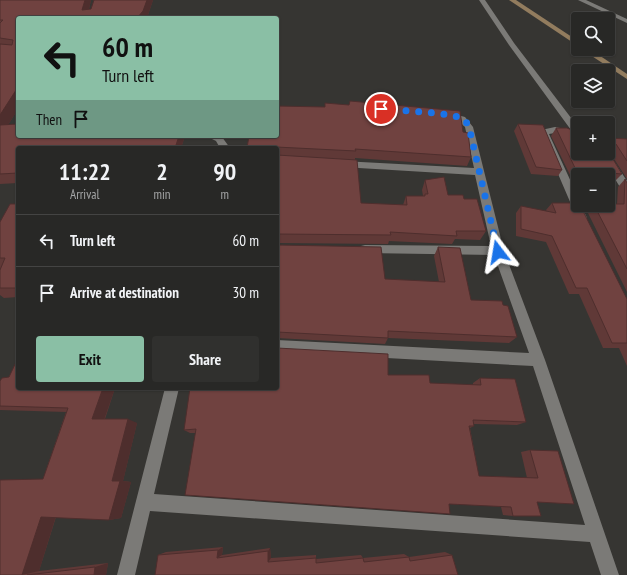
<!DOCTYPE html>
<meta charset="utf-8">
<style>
body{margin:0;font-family:"PT Sans Narrow",sans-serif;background:#30302e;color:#f1f3f6;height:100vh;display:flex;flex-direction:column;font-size:15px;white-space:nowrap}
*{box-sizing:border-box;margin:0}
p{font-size:13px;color:#a5a6a7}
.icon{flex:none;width:22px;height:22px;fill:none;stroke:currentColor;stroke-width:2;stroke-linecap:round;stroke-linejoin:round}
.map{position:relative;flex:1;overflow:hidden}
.panel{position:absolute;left:16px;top:146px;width:263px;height:244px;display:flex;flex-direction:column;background:#282826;border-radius:4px;box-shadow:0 1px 3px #0004,0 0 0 1px #444443}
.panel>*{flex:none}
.top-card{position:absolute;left:16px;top:16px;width:263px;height:122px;border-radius:4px;box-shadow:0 1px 3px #0004,0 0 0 1px #444443;background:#8abfa5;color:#111;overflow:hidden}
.controls{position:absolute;left:571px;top:12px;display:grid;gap:8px}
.controls a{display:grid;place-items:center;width:44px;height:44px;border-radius:4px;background:#282826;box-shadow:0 1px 3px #0004,0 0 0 1px #444443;font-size:20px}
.pin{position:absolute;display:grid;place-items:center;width:34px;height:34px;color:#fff;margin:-17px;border:2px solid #fff;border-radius:50%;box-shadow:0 1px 4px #0007}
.me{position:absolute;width:44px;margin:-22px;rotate:346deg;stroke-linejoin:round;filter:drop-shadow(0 0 3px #0008)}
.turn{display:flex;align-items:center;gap:14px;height:84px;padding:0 20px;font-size:18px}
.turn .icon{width:52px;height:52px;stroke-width:2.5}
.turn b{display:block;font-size:28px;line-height:34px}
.then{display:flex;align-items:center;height:38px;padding:0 20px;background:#0003;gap:8px;font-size:15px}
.eta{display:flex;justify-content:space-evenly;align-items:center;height:68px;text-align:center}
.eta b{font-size:24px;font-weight:700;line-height:28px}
.primary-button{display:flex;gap:8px;margin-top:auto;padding:8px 20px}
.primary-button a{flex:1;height:46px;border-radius:4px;background:#8abfa5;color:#111;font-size:16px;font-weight:700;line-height:46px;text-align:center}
.primary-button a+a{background:#30302e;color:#f1f3f6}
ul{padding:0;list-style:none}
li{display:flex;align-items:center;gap:12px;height:52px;padding:0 20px;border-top:1px solid #444443}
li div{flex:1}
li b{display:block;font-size:15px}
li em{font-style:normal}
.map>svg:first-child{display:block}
</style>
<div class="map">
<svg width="627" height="575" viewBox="0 0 627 575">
<rect width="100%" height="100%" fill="#363532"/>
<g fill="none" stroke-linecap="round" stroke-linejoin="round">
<g fill="#7b7a77" fill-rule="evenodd">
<path d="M479 0H485L514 43 578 127V137L555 133 549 134 578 197V205H581L587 218 586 221H578L577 218 540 132 541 130 555 127 571 130 509 45Z"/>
<path d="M578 0H586L627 19V23Z"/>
<path d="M446 112 465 117 473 127 504 251 545 360 619 575H601L590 542 150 511 135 575H117L165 388H179L154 494 585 525 533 366 277 352V340L529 353 494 255 365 253 361 252 359 249 361 246 365 245 491 246 475 175 342 167 337 164 342 161 474 168 465 127 456 119 443 117 442 115Z"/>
<path d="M206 136 222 137 230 148H220L216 141Z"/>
<path d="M608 152 627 181V193L623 192 599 153Z"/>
</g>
<g fill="#927c5e" fill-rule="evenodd">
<path d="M509 0H516L578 41V46Z"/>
<path d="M581 49H590L627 74V79Z"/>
</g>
</g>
<g fill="#603937">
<path d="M0 0H91L89 9H91L94 0H153L147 18H18V109L8 125 18 136H185L181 148H18V183L0 184Z"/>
<path d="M518 124 562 170 558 176 531 174 514 131Z"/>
<path d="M556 128 608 153V138L627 139V179L609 151H608L622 174 615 181H608V175H578V178L571 177 551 136Z"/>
<path d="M463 132 471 157 467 166 355 158V160L361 203 403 205 406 196H423L422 190 425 180 448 195 464 199 486 231 480 240 455 239 452 244 389 241 388 244 277 243V148H247Z"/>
<path d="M625 179 627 183V292L587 211 592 205 617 204 618 187Z"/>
<path d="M552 203 627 299V366L619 348H603L579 294H569L546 242 516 236V213L521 206 547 212 546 210Z"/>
<path d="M18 204V297L4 298 0 295V270L1 268H0V222Z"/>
<path d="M277 245 385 279 439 282 434 256 438 247 471 300 503 305 517 337 509 343 388 338 385 344 277 338V339Z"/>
<path d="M388 375 430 383 473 385V383L480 378 526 422 517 425 473 424 474 426 470 428 479 476 527 478 521 452 530 450 574 504 537 502 513 516 503 515 501 507 196 433H190L184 430Z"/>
<path d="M9 377 18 388H115L105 419 137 423 123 481 131 482 121 518 109 520 56 517 39 571 108 563 106 575H0L43 479 66 412 0 410V381Z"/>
<path d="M223 547 222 555 270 548 271 558 316 555V559L361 555 363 558 404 554 409 557 445 552 452 555 458 575 158 555 166 552Z"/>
</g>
<g fill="#4e2e2d">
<path d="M85 0H91L87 18 82 10Z"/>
<path d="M147 0H153L147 18H137Z"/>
<path d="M18 87V109L2 135 0 134V115Z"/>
<path d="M179 136H185L181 148H175Z"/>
<path d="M103 388H115L103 423 92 419Z"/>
<path d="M128 419 137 423 123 481 131 482 121 518 109 520 112 481Z"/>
<path d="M56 516 39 571 22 575 41 517Z"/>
<path d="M223 547 222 555 217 558 218 550Z"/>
<path d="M270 548 271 558 268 562V551Z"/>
<path d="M108 563 106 575H94L95 567Z"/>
</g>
<g fill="#704240" stroke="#4e2e2d">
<path d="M0 0H85L82 10 91 9 94 0H147L143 11 137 18H18V87L0 115V44L12 45 13 40 0 38V23L3 20H0Z"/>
<path d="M350 101 460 111 463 132 468 133 471 157 355 149 356 151 276 147V148H247L249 136H277V106L325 107V103L349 105Z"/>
<path d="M18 124V136H179L175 148H18V173L0 174V125Z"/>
<path d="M518 124 543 125 562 170 536 167Z"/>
<path d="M556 128H567L574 131H578V153H608V151L622 174 576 170Z"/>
<path d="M608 138 627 139V161L616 144H608Z"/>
<path d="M277 155 357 160 361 203 407 205 406 196H425V194H428L425 180 444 177 448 195H463L464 199H477L486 231H456L457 236 390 232 391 235 277 234Z"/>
<path d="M625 179 627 183V269L594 205H608V204H624Z"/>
<path d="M552 203H578V205H580L627 299V343H612L587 288H576L552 236 521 229V206L556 213Z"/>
<path d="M10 204H18V288H0V270L5 258H0V222Z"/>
<path d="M277 245 381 247 385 279 445 282 438 247 460 248 471 300 502 301 503 305 508 306 517 337 388 331V338L277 332Z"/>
<path d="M277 348 388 354V375H429L430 383 481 385 480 378 515 379 526 422 473 420 474 426H469L479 476 538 478 530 450 558 451 574 504 537 502 541 516H513L511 507 449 504 450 514 185 495 196 429 184 430 190 388H277Z"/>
<path d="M18 358V388H103L92 419H128L112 481H120L109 520 41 517 22 575H0V480L43 479 68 408 0 406V381L2 378 9 377Z"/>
<path d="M218 550 217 558 268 551V562L316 558V563L363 558 364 562 409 557 410 561 452 555 458 575H155L158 555Z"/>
<path d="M95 567 94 575H27Z"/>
</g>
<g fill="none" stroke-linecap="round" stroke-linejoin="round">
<path stroke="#1a73e8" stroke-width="7" stroke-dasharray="0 12.6" d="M381 109C398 111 448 112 461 118 465 120 467 123 469 127L498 252"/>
</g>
</svg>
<div class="controls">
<a><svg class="icon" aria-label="search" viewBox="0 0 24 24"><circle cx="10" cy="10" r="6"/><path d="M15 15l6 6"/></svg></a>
<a><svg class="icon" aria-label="layers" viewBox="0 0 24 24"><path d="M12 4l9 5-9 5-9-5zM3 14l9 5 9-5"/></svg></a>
<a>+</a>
<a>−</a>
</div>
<div class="pin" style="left:381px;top:109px;background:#d93025"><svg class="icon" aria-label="arrive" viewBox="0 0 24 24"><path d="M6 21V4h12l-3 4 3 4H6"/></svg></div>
<svg class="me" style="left:498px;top:252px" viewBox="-20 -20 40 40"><path d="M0-17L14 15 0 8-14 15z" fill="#1a73e8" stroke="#fff" stroke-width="4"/></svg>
<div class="top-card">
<div class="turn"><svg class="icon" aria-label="left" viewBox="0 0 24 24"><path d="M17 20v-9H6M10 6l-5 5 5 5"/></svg><div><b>60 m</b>Turn left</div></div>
<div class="then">Then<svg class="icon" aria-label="arrive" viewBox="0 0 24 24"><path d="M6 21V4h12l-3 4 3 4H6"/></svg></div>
</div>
<section class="panel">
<div class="eta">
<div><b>11:22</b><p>Arrival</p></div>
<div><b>2</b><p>min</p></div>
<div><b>90</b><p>m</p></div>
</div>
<ul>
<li><svg class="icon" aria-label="left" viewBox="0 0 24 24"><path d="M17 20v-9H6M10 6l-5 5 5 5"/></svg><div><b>Turn left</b></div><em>60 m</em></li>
<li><svg class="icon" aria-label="arrive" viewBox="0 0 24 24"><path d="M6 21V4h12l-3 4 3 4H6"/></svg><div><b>Arrive at destination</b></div><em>30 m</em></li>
</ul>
<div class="primary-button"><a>Exit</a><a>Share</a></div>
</section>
</div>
